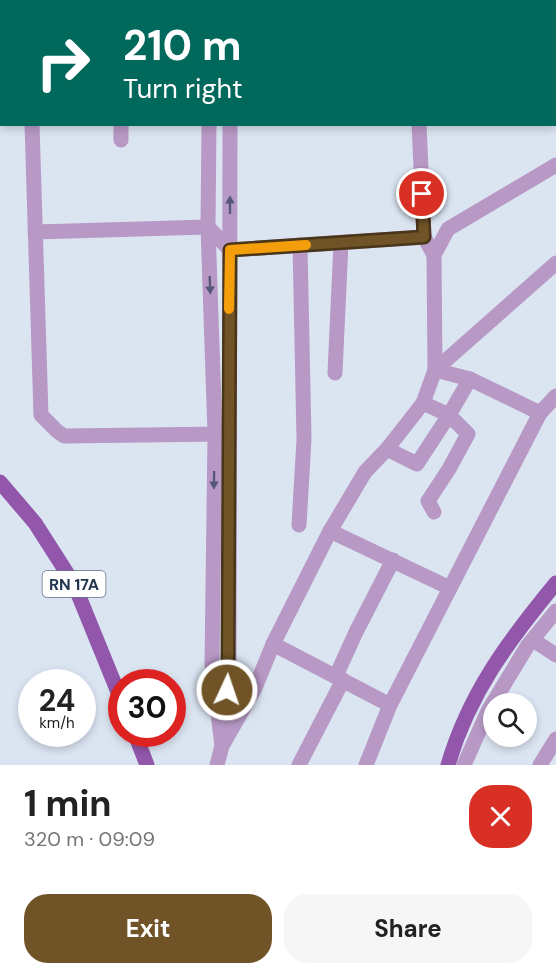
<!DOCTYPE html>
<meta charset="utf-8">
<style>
body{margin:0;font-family:"DM Sans",sans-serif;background:#f6f6f6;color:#222;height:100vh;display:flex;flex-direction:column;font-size:22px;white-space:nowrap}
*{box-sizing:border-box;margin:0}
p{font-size:20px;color:#767676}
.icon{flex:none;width:33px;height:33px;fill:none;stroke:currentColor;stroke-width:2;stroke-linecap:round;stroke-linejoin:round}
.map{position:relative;height:765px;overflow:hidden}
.sheet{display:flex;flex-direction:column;background:#fff;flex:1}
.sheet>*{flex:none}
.hud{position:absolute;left:0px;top:0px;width:556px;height:126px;box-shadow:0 3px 9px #0003;background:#00695c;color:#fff;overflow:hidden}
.buttons{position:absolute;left:483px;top:693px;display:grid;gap:12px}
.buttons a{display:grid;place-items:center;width:54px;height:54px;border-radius:50%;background:#fff;box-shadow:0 3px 9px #0003;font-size:30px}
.speed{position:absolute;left:18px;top:669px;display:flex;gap:12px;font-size:30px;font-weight:700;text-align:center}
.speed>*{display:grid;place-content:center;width:78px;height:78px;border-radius:50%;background:#fff;box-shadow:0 3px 9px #0003;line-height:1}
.speed small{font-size:15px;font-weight:400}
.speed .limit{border:9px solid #d22;background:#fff;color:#111}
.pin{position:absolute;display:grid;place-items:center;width:51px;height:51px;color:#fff;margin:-26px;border:3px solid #fff;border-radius:50%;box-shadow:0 2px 6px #0007}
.me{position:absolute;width:66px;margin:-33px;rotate:3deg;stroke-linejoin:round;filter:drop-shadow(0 0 4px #0008)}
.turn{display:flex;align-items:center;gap:21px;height:126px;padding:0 24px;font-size:27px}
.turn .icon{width:78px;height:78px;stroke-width:2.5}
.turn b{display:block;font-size:42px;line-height:51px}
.round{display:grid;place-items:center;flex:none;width:63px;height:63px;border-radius:24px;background:#f6f6f6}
.overview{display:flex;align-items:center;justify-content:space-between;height:102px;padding:0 24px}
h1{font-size:36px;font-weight:700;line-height:45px}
.cta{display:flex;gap:12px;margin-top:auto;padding:12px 24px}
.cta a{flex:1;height:69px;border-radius:24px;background:#705327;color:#fff;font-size:24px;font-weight:700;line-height:69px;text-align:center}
.cta a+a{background:#f6f6f6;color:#222}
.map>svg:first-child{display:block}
</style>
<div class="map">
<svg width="556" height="765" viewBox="0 0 556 765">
<rect width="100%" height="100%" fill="#dbe5f2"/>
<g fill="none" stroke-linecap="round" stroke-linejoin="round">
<g stroke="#b899c6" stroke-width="15">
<path d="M28 0V2"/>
<path d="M109 0 110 2"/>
<path d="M142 0V2"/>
<path d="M229 0V2"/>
<path d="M413 0V2"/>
<path d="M210 2V0"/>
<path d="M32 124 41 415 57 431 64 436 223 434"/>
<path d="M121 124V140"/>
<path d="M209 124 208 227 215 434 212 664 222 746"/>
<path d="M419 124 424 237 434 255 448 229 556 165"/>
<path d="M35 232 208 227 230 250 424 237"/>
<path d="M335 373 341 243"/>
<path d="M423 403 449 415 468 434 449 469 428 501 434 512"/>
<path d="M540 413 556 396"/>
<path d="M387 449 417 464 449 415 470 379"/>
<path d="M299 525 304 439 300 245"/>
<path d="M330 531 450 588"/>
<path d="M533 640 556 655"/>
<path d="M273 644 390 705"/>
<path d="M336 676 356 632 393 560"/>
<path d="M225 716 229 671 230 124"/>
<path d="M217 765 222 746 255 688 273 644 330 531 365 472 387 449 423 403 435 370 556 263"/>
<path d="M299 765 343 680"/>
<path d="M366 765 390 705 540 413 470 379 435 370 434 255"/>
<path d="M464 765 488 711 528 645 556 611"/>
<path d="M540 765 556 739"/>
</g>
<g stroke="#9256aa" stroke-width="15">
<path d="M0 482 35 523 74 584 122 702"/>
<path d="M135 734 147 765"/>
<path d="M448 765C469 693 509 640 556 583"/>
</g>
</g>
<defs><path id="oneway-solid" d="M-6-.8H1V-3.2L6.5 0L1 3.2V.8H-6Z" transform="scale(1.5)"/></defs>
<g fill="#565879">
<use href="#oneway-solid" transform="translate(230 205) rotate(-90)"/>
<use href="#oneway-solid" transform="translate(210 285) rotate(88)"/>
<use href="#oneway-solid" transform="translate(214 480) rotate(91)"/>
</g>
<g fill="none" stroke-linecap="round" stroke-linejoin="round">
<g stroke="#493619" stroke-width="15">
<path id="route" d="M227 690 228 671 230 250 424 237 422 194"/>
</g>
<use href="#route" stroke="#705327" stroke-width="10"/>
<path stroke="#f59e0b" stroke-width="10" d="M229 309 230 250 306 245"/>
</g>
<g text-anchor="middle" stroke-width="4.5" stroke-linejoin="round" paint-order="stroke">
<rect fill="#fff" stroke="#647284" stroke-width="1.5" x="42.5" y="571" width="63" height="26" rx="4.5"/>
<g font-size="16" font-weight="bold" fill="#22354f">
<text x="74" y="590">RN 17A</text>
</g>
</g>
</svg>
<div class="buttons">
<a><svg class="icon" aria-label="search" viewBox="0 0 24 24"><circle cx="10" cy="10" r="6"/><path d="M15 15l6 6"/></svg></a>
</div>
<div class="speed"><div>24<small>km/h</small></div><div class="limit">30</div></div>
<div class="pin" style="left:422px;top:194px;background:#d93025"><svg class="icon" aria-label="arrive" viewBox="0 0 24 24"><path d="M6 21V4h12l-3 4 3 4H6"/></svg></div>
<svg class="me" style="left:227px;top:690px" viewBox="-20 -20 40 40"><circle r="17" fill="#705327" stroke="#fff" stroke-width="3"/><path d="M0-11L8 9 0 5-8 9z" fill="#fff"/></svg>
<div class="hud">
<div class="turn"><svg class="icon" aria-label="right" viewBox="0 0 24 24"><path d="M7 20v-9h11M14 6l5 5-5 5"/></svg><div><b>210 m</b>Turn right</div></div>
</div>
</div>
<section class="sheet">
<div class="overview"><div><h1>1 min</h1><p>320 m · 09:09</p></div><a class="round" style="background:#d93025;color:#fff"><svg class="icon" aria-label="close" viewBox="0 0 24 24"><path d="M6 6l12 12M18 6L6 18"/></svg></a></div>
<div class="cta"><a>Exit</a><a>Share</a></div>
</section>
